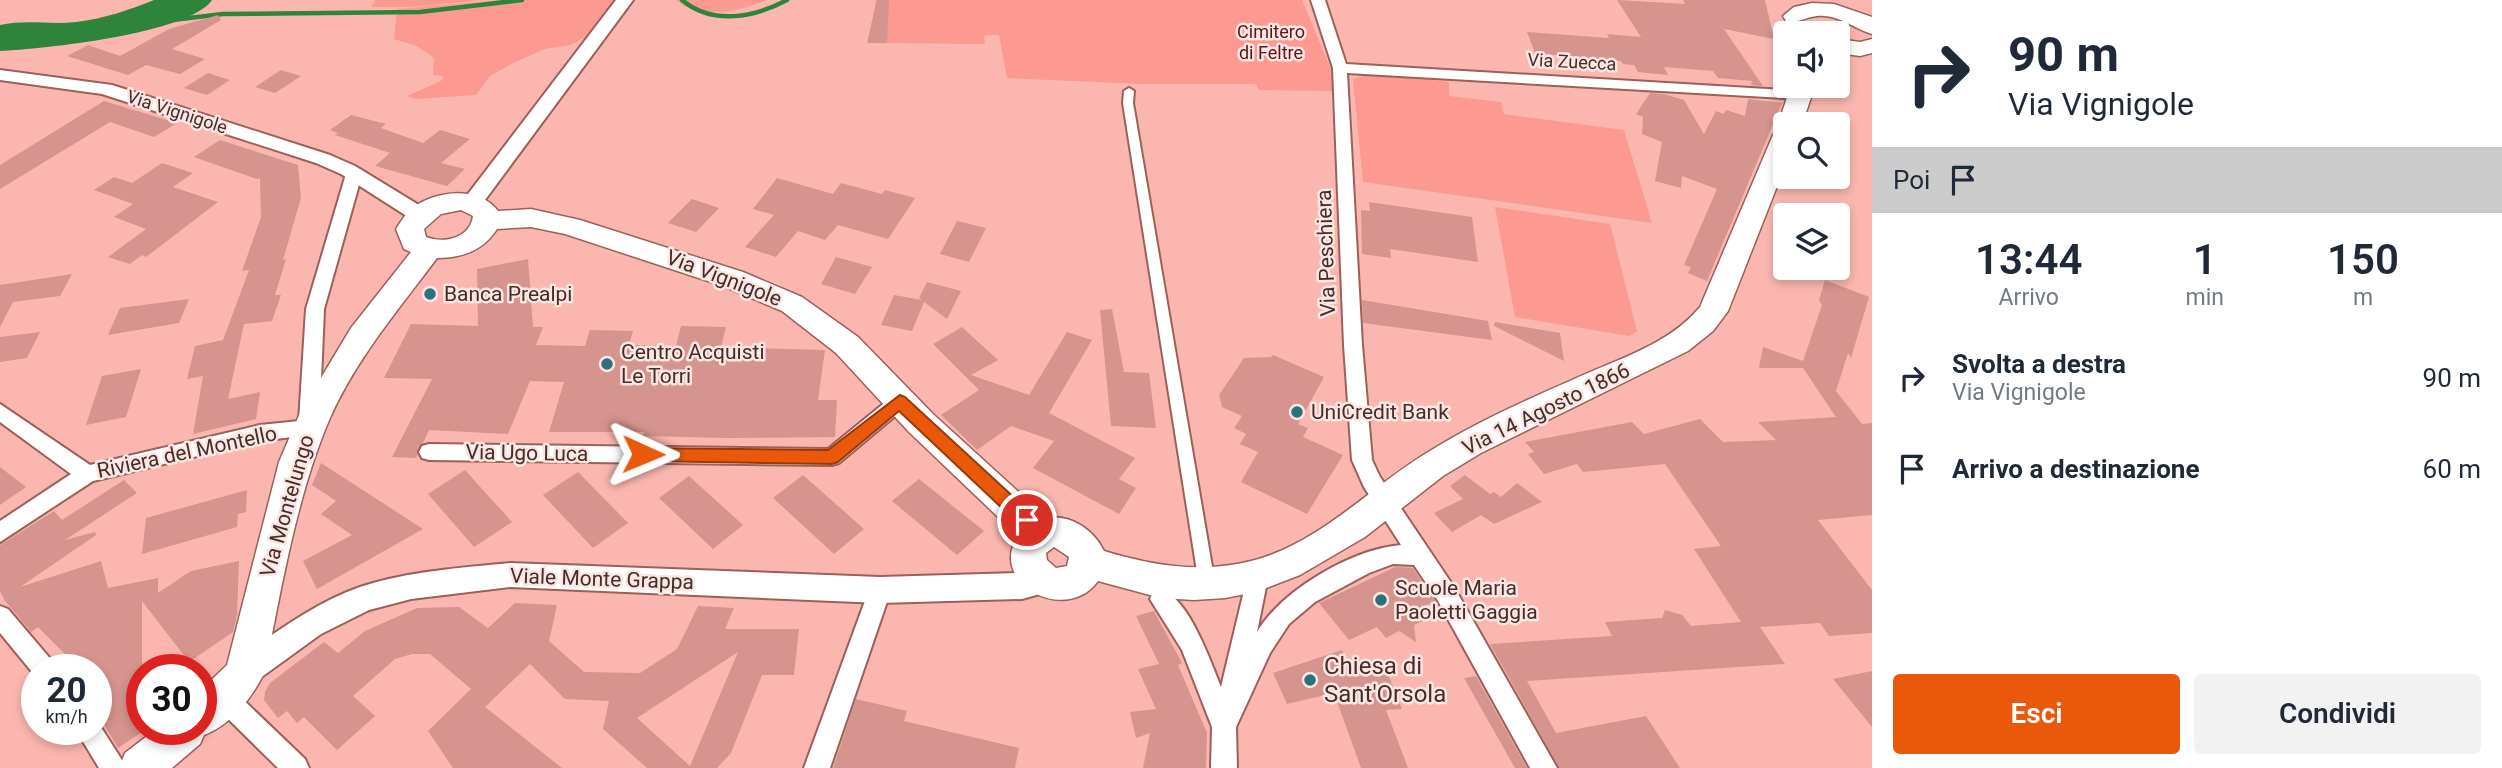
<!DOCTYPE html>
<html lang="it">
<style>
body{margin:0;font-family:Roboto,sans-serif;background:#f2f2f3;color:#1f2937;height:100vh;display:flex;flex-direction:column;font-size:26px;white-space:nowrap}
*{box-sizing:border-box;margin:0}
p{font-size:23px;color:#747a83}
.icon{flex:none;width:38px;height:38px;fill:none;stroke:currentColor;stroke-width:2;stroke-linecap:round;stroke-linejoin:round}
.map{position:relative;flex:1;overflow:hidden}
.sheet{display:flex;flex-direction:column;background:#fff;width:630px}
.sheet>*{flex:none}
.hud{background:#fff;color:#1f2937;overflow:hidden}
.buttons{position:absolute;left:1773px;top:21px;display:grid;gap:14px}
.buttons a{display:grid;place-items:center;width:77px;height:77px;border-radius:7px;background:#fff;box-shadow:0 4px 10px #0003;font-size:35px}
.speed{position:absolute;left:21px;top:654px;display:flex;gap:14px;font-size:35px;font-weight:700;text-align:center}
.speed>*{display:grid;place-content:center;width:91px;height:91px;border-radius:50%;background:#fff;box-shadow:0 4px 10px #0003;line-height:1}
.speed small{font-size:18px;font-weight:400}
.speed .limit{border:10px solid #d22;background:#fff;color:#111}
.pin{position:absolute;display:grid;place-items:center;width:60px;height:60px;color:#fff;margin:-30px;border:4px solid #fff;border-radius:50%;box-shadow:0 2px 7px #0007}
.me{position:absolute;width:77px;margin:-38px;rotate:91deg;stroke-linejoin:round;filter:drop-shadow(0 0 5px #0008)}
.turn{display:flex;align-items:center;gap:24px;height:147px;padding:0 21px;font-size:32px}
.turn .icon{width:91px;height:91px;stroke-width:2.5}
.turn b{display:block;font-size:49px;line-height:60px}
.then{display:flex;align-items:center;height:66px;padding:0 21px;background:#0003;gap:14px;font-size:26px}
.eta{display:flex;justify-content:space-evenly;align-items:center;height:119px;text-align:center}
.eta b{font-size:42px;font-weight:600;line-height:49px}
.action{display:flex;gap:14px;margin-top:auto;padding:14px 21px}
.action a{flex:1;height:80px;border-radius:7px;background:#ea580c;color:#fff;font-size:28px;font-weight:600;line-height:80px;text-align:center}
.action a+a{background:#f2f2f3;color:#1f2937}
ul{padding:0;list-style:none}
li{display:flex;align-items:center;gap:21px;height:91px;padding:0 21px}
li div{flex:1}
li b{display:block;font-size:26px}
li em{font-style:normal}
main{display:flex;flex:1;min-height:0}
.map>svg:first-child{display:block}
</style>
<main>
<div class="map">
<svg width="1872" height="768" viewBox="0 0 1872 768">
<rect width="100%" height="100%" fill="#fbb7af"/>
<g fill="#fc9990">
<path d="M375 0H483L411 7H371Z"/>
<path d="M501 0H619L595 31 571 45 545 49 513 63 490 76 476 95 416 99 407 96 441 81 443 76 433 75 434 58 417 46 394 39 397 9Z"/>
<path d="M676 0H767C743 11 698 20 676 0Z"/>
<path d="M876 0H1302L1340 91 1259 90 1256 84H1141L1007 78 999 35H984L985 44 868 43Z"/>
<path d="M1370 73 1449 82V96L1501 102 1504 114 1624 130 1652 223 1363 182 1353 79Z"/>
<path d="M1495 207 1610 224 1637 331 1629 336 1515 317Z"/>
</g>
<path fill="#2f843b" d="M154 0H187L162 12 79 31 0 36V25C26 19 50 25 76 22 103 19 129 10 154 0Z"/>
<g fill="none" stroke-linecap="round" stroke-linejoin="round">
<g stroke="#2f843b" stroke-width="4.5">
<path d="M682 0C713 26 755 17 787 0"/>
<path d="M147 23 223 14 420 12 522 0"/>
</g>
<path fill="#2f843b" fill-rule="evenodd" d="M177 0H212C189 34 42 49 0 51V35C61 31 121 25 177 0Z"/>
</g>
<g fill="#d5948d" fill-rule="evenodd">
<path d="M877 0H889L887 43H867Z"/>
<path d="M1617 0 1685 4 1683 0H1765L1774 39 1724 29 1763 86 1751 85 1752 81 1718 78 1713 71 1664 67 1668 75 1638 72 1634 65 1623 64 1621 61 1535 53 1527 32 1609 38 1607 34 1641 37Z"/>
<path d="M218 15 221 20 172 49 205 59 180 74 146 65 128 75 67 56 88 45 120 56 169 29Z"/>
<path d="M281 70 301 76 275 93 255 87Z"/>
<path d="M208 73 230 80 207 95 184 88Z"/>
<path d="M1650 93 1664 94 1684 100 1704 134 1716 111 1724 114 1726 110 1745 116 1748 99 1782 103 1707 281 1688 273 1691 267 1684 265 1717 189 1682 176 1681 188 1655 181 1662 142 1642 134 1643 117 1636 114Z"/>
<path d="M104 101 177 123 154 137 110 122 0 189V165Z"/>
<path d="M351 115 386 124 381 128 423 143 440 130 470 139 441 163 465 169 447 186 375 166 390 153 335 135 338 133 330 130Z"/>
<path d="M220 140 298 165 301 198 283 260 286 259 275 295H281L272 321 244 324 228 399 260 392 256 419 193 434 203 376 187 379 195 346 223 340 249 270 242 271 261 217 260 178 257 179 194 157Z"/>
<path d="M162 163 193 173 173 187 218 202 146 257 142 255 130 264 108 257 146 229 114 217 133 204 94 190 114 177 132 183Z"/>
<path d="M777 178 833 194 841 183 882 194 885 190 915 198 888 239 838 225 825 240 798 231 776 257 745 247 774 215 753 209Z"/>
<path d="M692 199 719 208 696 232 668 223Z"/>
<path d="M1369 202 1472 217 1478 262 1390 249 1391 258 1362 254 1361 210 1370 211Z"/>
<path d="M957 221 986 228 969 262 940 254Z"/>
<path d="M836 257 872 267 855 294 821 284Z"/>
<path d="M528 259 533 327H543L536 345 585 346 590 330 633 331 629 345 676 346 681 326 726 327 721 347 825 350 818 400H837L835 437 726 438 643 436 644 432H549L564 382 530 381 508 434 429 430 416 458 392 457 432 379 384 378 411 324 478 326 477 269Z"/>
<path d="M72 274 60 296 13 302 0 327V285Z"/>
<path d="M1825 280 1869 297 1851 358 1848 353 1836 391 1862 424 1872 423V515L1818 520 1872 590V633L1829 636 1820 623 1760 627 1785 664 1527 681 1556 733 1646 716 1680 768H1559L1490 644 1612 636 1605 622 1662 618 1665 610 1682 615 1691 626 1741 622 1694 549 1721 546 1665 464 1583 472 1577 464 1544 474 1528 454 1534 452 1525 442 1632 422 1644 434 1700 419 1723 442 1776 440 1758 422 1836 417 1803 368H1759L1763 347 1803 361 1822 305 1819 300Z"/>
<path d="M927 282 961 291 947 319 924 302 912 331 881 325 894 295 922 300 919 298Z"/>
<path d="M189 299 179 323 108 335 120 308Z"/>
<path d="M1362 300 1488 321 1492 340 1363 323Z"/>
<path d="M1112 309 1124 372 1149 373 1156 428 1111 426 1100 310Z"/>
<path d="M1495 322 1560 333 1564 361 1494 326Z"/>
<path d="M962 327 998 360 971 375 1029 395 1067 332 1092 340 1049 413 1135 458 1119 479 1136 488 1119 514 1033 468 1054 441 1011 426 977 450 941 415 979 390 933 344Z"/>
<path d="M40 332 27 358 0 362V337Z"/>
<path d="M1273 355 1324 377 1298 424 1308 428 1303 437 1343 455 1307 514 1241 482 1258 452 1240 444 1246 434 1234 428 1242 416 1222 407 1219 395 1244 358 1271 357Z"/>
<path d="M141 369 126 417 86 425 102 376Z"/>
<path d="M321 463 423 529 317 589 303 561 352 535 321 514 336 501 312 485Z"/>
<path d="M0 467 26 487 0 505Z"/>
<path d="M465 470 512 522 474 547 428 494Z"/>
<path d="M578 472 628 523 593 548 543 495Z"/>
<path d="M803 475 864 529 834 554 773 498Z"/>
<path d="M1465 475 1490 494 1494 492 1501 497 1517 483 1542 502 1494 524 1481 515 1452 532 1434 513 1463 499 1450 486Z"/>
<path d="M689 476 743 525 713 549 659 498Z"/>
<path d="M919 479 984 531 957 555 892 501Z"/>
<path d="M124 480 137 493 65 540 95 532 96 535 20 587 101 561 108 588 158 578V593L191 571 239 561 237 615 233 632 189 662 142 601V732L118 748 96 711V670H60L57 664 67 656 38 627 31 632 5 601 0 591V545L54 511 62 520Z"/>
<path d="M247 490 246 512 238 514 237 527 142 554 146 518Z"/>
<path d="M1395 567 1413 568 1435 601 1414 611 1423 621 1414 625 1416 642 1399 631 1386 638 1377 627 1349 640 1319 603Z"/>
<path d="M515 603 557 605 549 641 584 672 640 673 677 649 698 606 734 608 725 629H799L794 675H762L731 753 717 768H647L603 729 609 701 565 699 530 664 485 707 562 768H453L428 731 471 689 430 654H412L395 659 353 696 375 716 337 750 304 717 297 723 287 711 278 718 264 700 265 692 270 683 324 642 338 653 365 631 417 608 459 607 488 628ZM738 652 690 766 637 718Z"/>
<path d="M1154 611 1182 663 1178 665 1207 733 1206 768H1143L1150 733 1136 738 1130 712 1156 709 1138 669 1159 664 1136 616Z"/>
<path d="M1342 650 1356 677 1386 669 1402 709 1386 710 1408 768H1361L1334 693 1287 704 1273 673Z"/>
<path d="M1872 671V727L1833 679Z"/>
<path d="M1476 676 1527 768H1515L1464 678Z"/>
<path d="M856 699 907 711 904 721 1019 748 1015 768H833Z"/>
</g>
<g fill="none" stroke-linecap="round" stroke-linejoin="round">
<g stroke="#9c5f59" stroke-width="4">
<path id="pedestrian" d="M1129 88 1134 91 1133 103 1215 584 1213 589 1207 591 1201 589 1199 584 1123 103 1124 91Z"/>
</g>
<g stroke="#9c5f59" stroke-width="4">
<g id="minor">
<path d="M1311 0H1325L1346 64 1801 91 1808 95 1801 99 1347 73 1362 345 1372 460 1380 477 1454 587 1557 768H1530L1438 601 1414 565 1393 564 1369 573 1315 602 1289 624 1270 653 1236 727 1237 768H1211L1212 727 1182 650 1150 599 1153 592 1161 589C1189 599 1210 660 1221 687L1249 570 1257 567 1265 570 1268 577 1257 632C1282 590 1352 549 1401 545L1364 487 1352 460 1344 345 1333 68Z"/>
<path d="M354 169 362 174 324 309 319 428 316 434 260 441 93 481 0 542V521L71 474 0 422V404L90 465 260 425 299 421 306 309 346 174Z"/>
<path d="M900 394 907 396 910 401 907 406 839 463 832 465 429 460 422 458 419 452 422 446 429 444 828 449 893 396Z"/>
<path d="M880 580 888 583 891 590 830 768H804L869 590 872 583Z"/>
<path d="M0 606 8 609 53 662 57 670H37V678L0 633Z"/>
<path d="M224 686 233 690 305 759 309 768H278L215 706 212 698 215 690Z"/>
<path d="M97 721 127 768H99L76 730H96Z"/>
</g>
</g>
<g stroke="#9c5f59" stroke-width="4">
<g id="tertiary">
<path d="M616 0H633L479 208H465L462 203 465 198Z"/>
<path d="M0 70 112 85 330 155 355 166 427 210 431 215 427 220H413L341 174 316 163 102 94 0 80Z"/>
<path d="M510 563 880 577 1022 573 1044 568 1054 572 1058 581 1054 590 1022 599 880 603 510 587 411 599 369 610 321 634 256 681 245 685 234 681 230 671 234 661C274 634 314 603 360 587 409 571 460 568 510 563Z"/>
</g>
</g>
<g stroke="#9c5f59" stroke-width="3">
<g id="primary">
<path d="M1812 3 1834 4 1872 17V34C1855 29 1842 17 1824 16 1810 14 1800 24 1786 21L1783 16 1794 7Z"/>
<path d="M1838 39 1860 42 1872 39V53L1860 56 1838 53Z"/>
<path d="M1791 86H1815L1802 124H1785V166L1728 311 1713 331 1688 351 1481 453 1443 476 1365 537 1300 575 1256 592 1225 598 1194 600 1161 598 1098 581C1067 625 987 584 1018 536L909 432 836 353 782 311 723 286 565 234 531 227 497 229C483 251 462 258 437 258 399 309 356 359 330 418 297 494 281 589 265 671 253 697 231 725 204 735L200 744 172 768H119L125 753 155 730H201V690L227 665 279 462 300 413 351 328 411 252 404 249 396 229C400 223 404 216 409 211 432 190 479 185 498 211L531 209 580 220 743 272 802 297 858 337 933 414 1047 518C1071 514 1094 530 1104 551 1153 566 1204 574 1255 560 1323 541 1371 486 1430 451 1475 423 1524 401 1572 380 1615 360 1669 345 1700 307L1773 135 1781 129 1778 124ZM461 210 473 216C470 238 445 244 426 237L424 229 441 214ZM1054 547 1069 557 1067 566 1056 568 1047 560 1046 553Z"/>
</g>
</g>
<use href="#pedestrian" fill="#fff" fill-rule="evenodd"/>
<use href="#minor" fill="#fff" fill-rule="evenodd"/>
<use href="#tertiary" fill="#fff" fill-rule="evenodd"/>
<use href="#primary" fill="#fff" fill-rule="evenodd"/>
</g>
<path fill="#ea580c" stroke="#983908" stroke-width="2" d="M900 395 905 397 1033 515 1036 520 1033 526 1027 528 1021 526 899 411 838 462 832 464 643 461 638 459 635 454 638 450 643 448 828 450Z"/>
<g fill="#2a737c" stroke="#fbe6e3" stroke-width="2.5">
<circle cx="430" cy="294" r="7"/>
<circle cx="607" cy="364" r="7"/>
<circle cx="1297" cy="412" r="7"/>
<circle cx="1381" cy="600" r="7"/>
<circle cx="1310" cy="680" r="7"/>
</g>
<g text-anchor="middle" stroke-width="5" stroke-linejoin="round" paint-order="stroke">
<g font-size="18" fill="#591614" stroke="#fbe6e3">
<text x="1271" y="38">Cimitero<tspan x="1271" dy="21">di Feltre</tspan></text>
</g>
<g font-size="18" fill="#472d2a" stroke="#fbe6e3">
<text transform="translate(1572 62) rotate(3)" y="6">Via Zuecca</text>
<text transform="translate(177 112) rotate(18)" y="6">Via Vignigole</text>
</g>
<g font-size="21" fill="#472d2a" stroke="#fbe6e3">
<text transform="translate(1326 253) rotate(-92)" y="7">Via Peschiera</text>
<text transform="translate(724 278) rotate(21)" y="7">Via Vignigole</text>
<text transform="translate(1546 409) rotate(-26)" y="7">Via 14 Agosto 1866</text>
<text transform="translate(187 452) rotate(-12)" y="7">Riviera del Montello</text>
<text transform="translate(527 453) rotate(1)" y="7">Via Ugo Luca</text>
<text transform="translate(287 506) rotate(-74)" y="7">Via Montelungo</text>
<text transform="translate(602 579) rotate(2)" y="7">Viale Monte Grappa</text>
</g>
<g font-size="21" fill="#472d2a" stroke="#fbe6e3" text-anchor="start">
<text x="444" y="301">Banca Prealpi</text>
<text x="621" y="359">Centro Acquisti<tspan x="621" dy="24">Le Torri</tspan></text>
<text x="1311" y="419">UniCredit Bank</text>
<text x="1395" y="595">Scuole Maria<tspan x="1395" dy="24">Paoletti Gaggia</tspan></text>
</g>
<g font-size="24" fill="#472d2a" stroke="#fbe6e3" text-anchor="start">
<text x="1324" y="674">Chiesa di<tspan x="1324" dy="28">Sant'Orsola</tspan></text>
</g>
</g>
</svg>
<div class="buttons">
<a><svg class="icon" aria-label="sound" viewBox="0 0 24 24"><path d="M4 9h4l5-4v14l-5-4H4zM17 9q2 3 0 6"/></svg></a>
<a><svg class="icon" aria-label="search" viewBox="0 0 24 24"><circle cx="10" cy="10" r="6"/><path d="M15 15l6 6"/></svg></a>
<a><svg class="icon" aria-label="layers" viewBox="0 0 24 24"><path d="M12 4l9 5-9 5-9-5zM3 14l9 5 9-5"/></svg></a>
</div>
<div class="speed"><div>20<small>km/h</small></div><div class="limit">30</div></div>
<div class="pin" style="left:1027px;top:520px;background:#d93025"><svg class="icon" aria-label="arrive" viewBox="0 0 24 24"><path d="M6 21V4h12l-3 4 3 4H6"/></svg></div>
<svg class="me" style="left:643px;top:454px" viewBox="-20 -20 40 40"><path d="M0-17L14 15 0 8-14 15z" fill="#ea580c" stroke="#fff" stroke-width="4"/></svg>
</div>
<section class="sheet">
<div class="hud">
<div class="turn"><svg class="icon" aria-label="right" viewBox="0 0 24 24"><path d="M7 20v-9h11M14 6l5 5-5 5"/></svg><div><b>90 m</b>Via Vignigole</div></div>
<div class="then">Poi<svg class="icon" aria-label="arrive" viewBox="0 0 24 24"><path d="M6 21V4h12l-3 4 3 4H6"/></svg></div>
</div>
<div class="eta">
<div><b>13:44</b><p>Arrivo</p></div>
<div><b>1</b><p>min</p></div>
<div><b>150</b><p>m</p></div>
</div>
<ul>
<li><svg class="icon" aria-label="right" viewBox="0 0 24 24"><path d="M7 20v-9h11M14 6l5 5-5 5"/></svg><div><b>Svolta a destra</b><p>Via Vignigole</p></div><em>90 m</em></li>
<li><svg class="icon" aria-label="arrive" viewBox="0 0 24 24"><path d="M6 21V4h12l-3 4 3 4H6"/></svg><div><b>Arrivo a destinazione</b></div><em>60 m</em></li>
</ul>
<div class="action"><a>Esci</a><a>Condividi</a></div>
</section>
</main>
